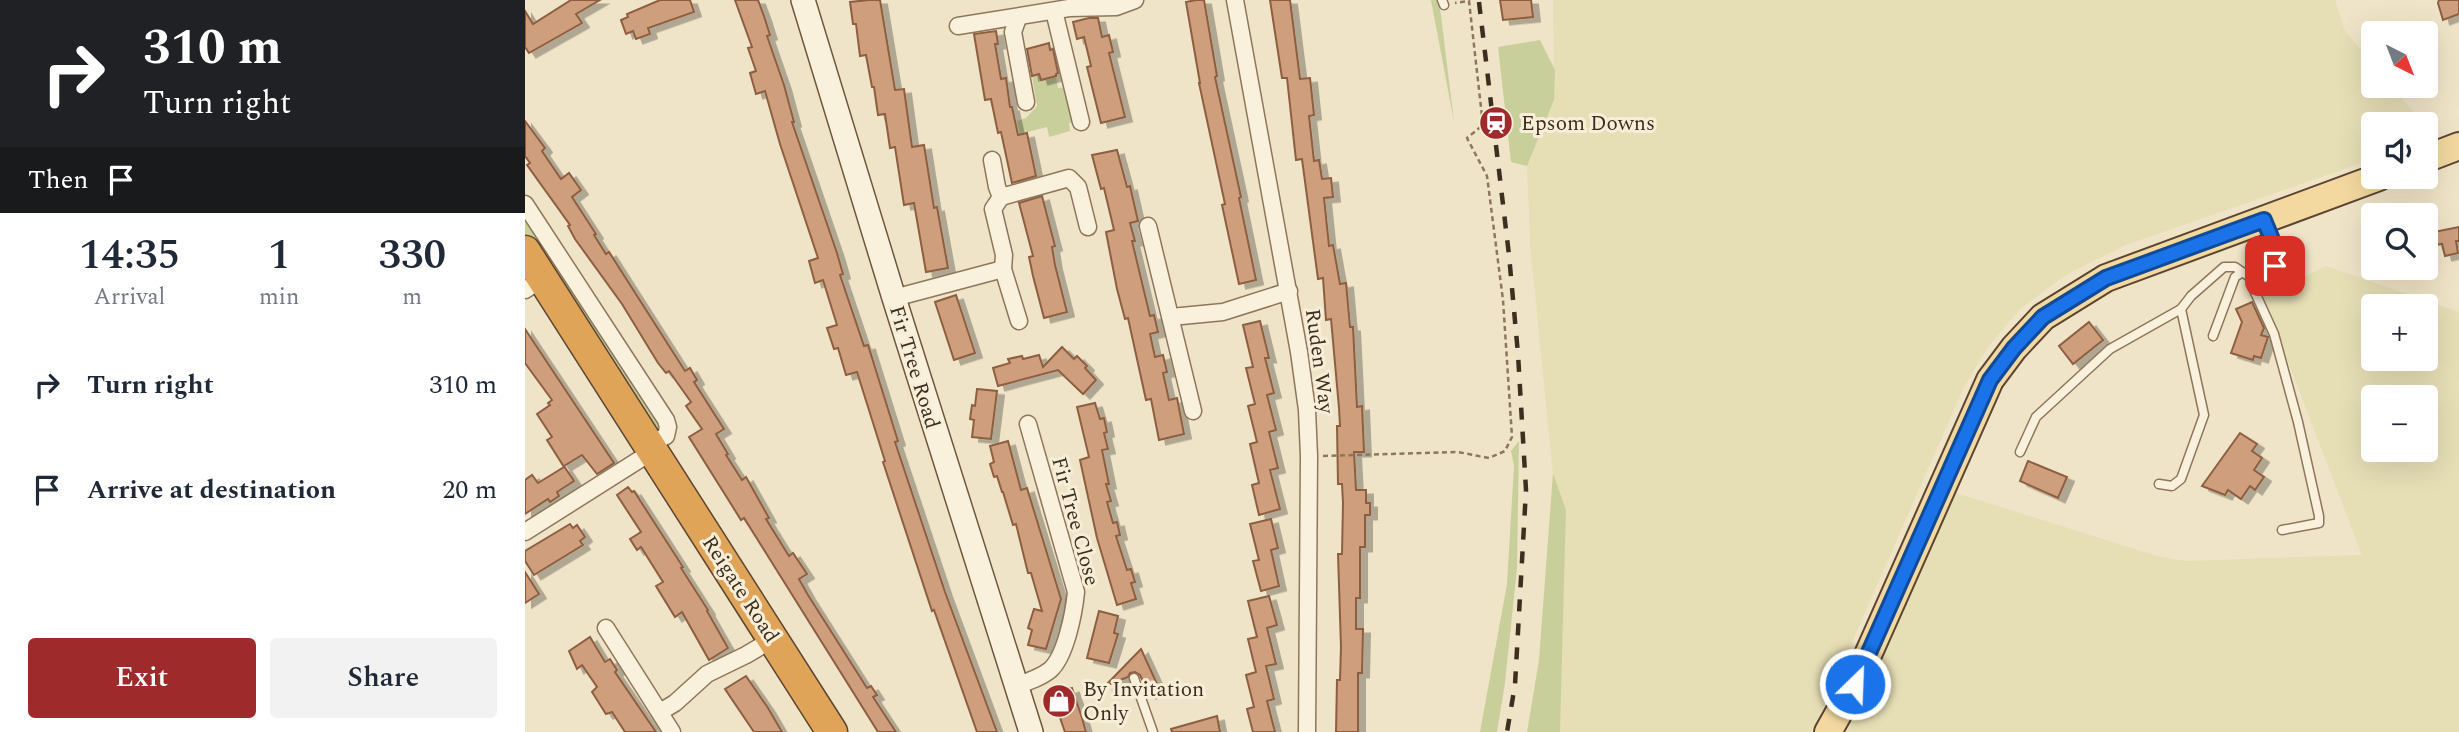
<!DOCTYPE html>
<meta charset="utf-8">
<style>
body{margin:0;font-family:Spectral,serif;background:#f2f2f3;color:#1f2937;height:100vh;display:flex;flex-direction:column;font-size:26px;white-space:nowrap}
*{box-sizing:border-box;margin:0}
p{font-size:23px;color:#747a83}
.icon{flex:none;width:38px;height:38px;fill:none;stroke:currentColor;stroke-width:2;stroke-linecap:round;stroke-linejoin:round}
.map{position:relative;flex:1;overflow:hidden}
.drawer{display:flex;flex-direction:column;background:#fff;width:525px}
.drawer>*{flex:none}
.banner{background:#202124;color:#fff;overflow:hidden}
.needle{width:46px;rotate:138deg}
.controls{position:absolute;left:1836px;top:21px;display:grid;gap:14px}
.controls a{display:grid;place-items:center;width:77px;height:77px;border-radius:7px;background:#fff;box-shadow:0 7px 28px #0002;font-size:35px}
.pin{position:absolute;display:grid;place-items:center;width:60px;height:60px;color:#fff;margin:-30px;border-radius:14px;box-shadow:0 4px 10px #0006}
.me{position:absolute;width:77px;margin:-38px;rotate:24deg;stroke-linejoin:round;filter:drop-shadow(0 0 5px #0008)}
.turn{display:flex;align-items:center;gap:24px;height:147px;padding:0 28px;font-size:32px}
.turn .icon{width:91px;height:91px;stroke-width:2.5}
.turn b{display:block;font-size:49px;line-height:60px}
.then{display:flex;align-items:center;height:66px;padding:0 28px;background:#0003;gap:14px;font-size:26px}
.eta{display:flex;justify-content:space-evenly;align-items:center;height:119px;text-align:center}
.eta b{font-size:42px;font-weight:600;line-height:49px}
.action{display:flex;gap:14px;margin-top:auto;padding:14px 28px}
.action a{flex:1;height:80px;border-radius:7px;background:#9e2a2b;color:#fff;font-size:28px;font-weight:600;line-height:80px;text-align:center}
.action a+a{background:#f2f2f3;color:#1f2937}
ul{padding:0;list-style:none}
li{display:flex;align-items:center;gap:21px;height:105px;padding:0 28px}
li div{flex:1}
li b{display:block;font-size:26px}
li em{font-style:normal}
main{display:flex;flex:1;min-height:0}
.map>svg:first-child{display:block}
</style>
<main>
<section class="drawer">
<div class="banner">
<div class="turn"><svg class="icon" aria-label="right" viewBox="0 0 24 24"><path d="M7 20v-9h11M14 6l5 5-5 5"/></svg><div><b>310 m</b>Turn right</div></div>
<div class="then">Then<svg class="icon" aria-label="arrive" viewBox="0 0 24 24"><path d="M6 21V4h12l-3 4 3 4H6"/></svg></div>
</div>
<div class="eta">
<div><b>14:35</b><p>Arrival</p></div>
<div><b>1</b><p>min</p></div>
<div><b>330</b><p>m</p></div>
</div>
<ul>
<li><svg class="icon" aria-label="right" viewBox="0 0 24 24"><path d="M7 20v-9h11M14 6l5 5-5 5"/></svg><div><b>Turn right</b></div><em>310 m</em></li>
<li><svg class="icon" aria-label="arrive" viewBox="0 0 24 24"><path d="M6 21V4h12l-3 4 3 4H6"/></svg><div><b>Arrive at destination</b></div><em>20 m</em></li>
</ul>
<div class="action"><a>Exit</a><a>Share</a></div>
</section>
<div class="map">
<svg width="1934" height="732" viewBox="0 0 1934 732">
<defs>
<filter id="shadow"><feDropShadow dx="7" dy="4.5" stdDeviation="0" flood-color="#0004"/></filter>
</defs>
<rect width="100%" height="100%" fill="#f0e4c8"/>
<g fill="#e6deb5" fill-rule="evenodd">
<path d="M1028 0H1810L1820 31 1848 64V86H1866L1899 124H1848V159L1601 245 1539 276 1494 310 1463 347 1439 387 1291 724 1285 732H1035L1041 510 1028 475 1005 243 1002 166 1029 100Z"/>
<path d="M1801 266 1934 312V732H1322L1428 492 1632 556 1660 561 1837 555 1738 296ZM1848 306H1900V359H1848ZM1848 397H1900V450H1848Z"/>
</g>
<g fill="#c9cf9b">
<path d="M906 0H913L916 15 929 122Z"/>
<path d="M1015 40 1030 70 1029 100 1002 166 986 162 973 47Z"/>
<path d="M514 74 516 80 531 76 533 88 544 87 548 122 544 123 545 131 524 137 522 127 495 134 492 121 501 118 512 106 507 76Z"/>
<path d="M0 214 133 421V433L0 237Z"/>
<path d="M994 441 992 568 980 683 972 732H955L982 584 989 466 986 451Z"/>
<path d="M1028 473 1041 510 1035 732H1002L1014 660Z"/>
</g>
<g fill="#cf9f7d" stroke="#8d5f41" stroke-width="2" filter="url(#shadow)">
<path d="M46 0H75L51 14 57 23 4 53 0 47V11L8 24Z"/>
<path d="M135 0H165L169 12 123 28 125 34 111 39 108 31 101 34 96 20 103 17 102 14Z"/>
<path d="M210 0H233L239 16 245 35 242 36 259 85 269 122H267L312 253 318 274 315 275 339 346 343 345 373 441 370 442 420 592 472 732H452L409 610 407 611 358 462 360 461 332 372 321 375 313 348 309 349 302 328 312 325 298 280 290 283 284 261 293 258 255 144 240 91 231 94 225 73 231 71 223 48 227 47Z"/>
<path d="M344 0H355L370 90 379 89 387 147 399 145 409 208 412 207 423 268 401 272 389 203 379 205 370 147 365 148 360 114 353 115 349 87H347L341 55 335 56 331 24H328L325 2Z"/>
<path d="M671 0H679L692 76 690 77 716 197 714 198 731 280 714 284 697 205 700 204 674 83H675L661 2Z"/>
<path d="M745 0H765L775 79 785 78 789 115 784 116 789 161 794 160 797 179 806 178 808 197 799 198 804 246 808 245 815 284 821 283 825 327H828L832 407 837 406 839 452H829L831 490H841V503H845V515H840V547H835V598H831V629H838L837 673H833V732H811L812 680H815L816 647 813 554H817L818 503 817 484H813L812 426H815L814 408 806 319 801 320 798 278 793 279 777 159 771 160 762 78H757Z"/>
<path d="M975 0H1006L1008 17 978 20Z"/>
<path d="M1914 0H1934V14L1918 20 1913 3Z"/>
<path d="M564 18H573L577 37 584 35 588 52 584 53 600 117 576 123 562 67 566 66 559 37 552 39 548 22Z"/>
<path d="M471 31 473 44H470L476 79 481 78 485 107H487L493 135 502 133 511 176 487 183 476 132 473 133 466 99 460 100 449 34Z"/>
<path d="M524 43 525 50 528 49 533 73 531 74V76L516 80 514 74 507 76 502 49Z"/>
<path d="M0 121 20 148 17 151 36 179 44 173 56 190 47 197 71 234 69 235 81 254 84 252 160 371 165 368 172 380 169 382 199 429 191 434 203 454 201 455 217 480 221 477 244 518 241 519 264 556 268 553 282 574 274 579 283 595 342 688 346 686 352 695 348 697 371 732H353L219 518 216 520 164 437 177 429 161 406 166 402 144 371 141 373 133 363 97 304 50 239 43 226 45 225 2 165 5 163 0 156Z"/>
<path d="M592 150 602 187 605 186 613 221 605 223 610 241H607L625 316 629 315 633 332 625 334 630 357 638 355 642 372 638 373 644 400 652 398 659 434 634 440 626 399 621 400 603 318 600 319 592 289 581 232 589 230 579 188 576 189 567 155Z"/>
<path d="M517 196 530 246 527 247 530 265 542 312 519 318 508 276 504 257 508 256 494 203Z"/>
<path d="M1934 227V241H1931L1933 253 1920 256 1917 244 1911 245 1909 232Z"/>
<path d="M431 295 450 353 429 360 410 302Z"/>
<path d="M1727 302 1739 328 1736 335 1743 337 1736 358 1729 356 1728 360 1706 353 1717 322 1711 309Z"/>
<path d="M735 321 744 358H740L749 393 742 395 751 430 744 432 753 468 745 470 755 509 734 515 727 485 734 483 725 444 732 442 723 406 730 404 721 368 728 367 718 325Z"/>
<path d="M1564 322 1578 340 1548 364 1534 346Z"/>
<path d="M0 329 89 463 72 474 57 455 39 466 49 481 32 492 34 496 25 502 23 499 0 514V480L7 475 13 483 39 467 22 440 27 437 12 414 25 405 23 403 27 400 0 363Z"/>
<path d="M537 347 549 359 552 356 562 366 560 368 571 380 558 394 533 370 473 386 468 368 485 363 483 359 497 356 498 359 514 355 518 367Z"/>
<path d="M452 389 472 391 466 439 447 437 449 420 445 419 447 405 450 406Z"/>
<path d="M570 403 575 419 579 418 582 432 579 433 583 449 577 450 584 484H581L586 501 582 502 588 523 592 522 595 535 591 536 602 570 606 569 610 582 606 583 611 599 592 605 572 538 555 460 564 457 552 407Z"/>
<path d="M1715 433 1732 444 1727 451 1737 458 1729 470 1739 477 1730 490 1725 486 1716 499 1703 490 1700 495 1677 486Z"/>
<path d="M483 441 496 490 502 488 536 599 521 649 503 645 507 630 503 628 509 609 517 611 506 573H503L491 524 488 525 478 492H477L472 476 469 477 465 464 469 462 465 446Z"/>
<path d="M1503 461 1542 477 1533 498 1495 481Z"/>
<path d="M103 487 107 492 109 491 158 567 156 568 183 610 182 611 203 648 184 660 157 612 150 617 131 586 138 582 116 547 112 550 105 539 116 532 92 495Z"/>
<path d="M746 519 753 548 746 550 754 586 736 591 728 561 734 560 725 524Z"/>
<path d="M45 524 48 528 52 525 60 537 55 541 58 545 9 575 0 561V551Z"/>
<path d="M0 572 14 594 0 603Z"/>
<path d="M744 596 752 625 742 628 751 664 741 666 749 699 742 701 750 732H728L722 709 729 707 721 675 731 672 723 639 732 637 723 601Z"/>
<path d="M574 611 593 616 589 633 593 634 584 663 562 658Z"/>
<path d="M65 637 80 662 85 659 92 670 90 672 131 732H100L87 712 81 714 67 692 72 687 57 665 52 669 44 651Z"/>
<path d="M616 649 633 686 624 694 615 675 610 672 605 673 603 677 580 686Z"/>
<path d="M221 676 243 708 257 732H229L200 689Z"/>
<path d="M547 688 557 718 561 732H540L527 695Z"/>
<path d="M692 716 695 732H647L646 729Z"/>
</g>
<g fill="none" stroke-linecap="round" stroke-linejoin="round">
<g stroke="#8d765c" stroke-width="11">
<g id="lane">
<path d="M917 0 919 5"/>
<path d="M1726 278 1728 288 1749 334 1773 422 1794 516V523L1757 530"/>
<path d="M1688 336 1710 277 1716 273"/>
<path d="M1495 452 1511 417 1585 349 1656 309"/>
<path d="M1634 484 1647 486 1656 479 1679 415 1656 309 1666 296 1699 267H1710L1726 278C1763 267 1750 250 1740 222"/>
<path d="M609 678 628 732"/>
</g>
</g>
<g stroke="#8d765c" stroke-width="19">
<g id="street">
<path d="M710 0 774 352 782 410 784 456 782 732"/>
<path d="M529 11 556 122"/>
<path d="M493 18 488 32 501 102"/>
<path d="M433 26 544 8 591 7 610 0"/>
<path d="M467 160 472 187 476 197 468 209 479 255 478 269 494 321"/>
<path d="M476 197 544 178 553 187 563 227"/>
<path d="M0 204 141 420 143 427 141 436 124 445"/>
<path d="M623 226 668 411"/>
<path d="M0 290 18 278"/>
<path d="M369 298 478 269"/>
<path d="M646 317 698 312 764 291"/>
<path d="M0 532 128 451"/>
<path d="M81 628 147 732"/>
<path d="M490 686C502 682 515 678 525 670 541 656 549 612 551 592L503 424"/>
<path d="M135 712 150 703 182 674 221 655 248 639"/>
</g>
</g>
<g stroke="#6f573f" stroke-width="26">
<path id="secondary" d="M278 0 369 298 506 732"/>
</g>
<g stroke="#5b4430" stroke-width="30">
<g id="primary">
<path d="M1900 159 1934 146"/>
<path d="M1303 732 1330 684 1465 380 1489 348 1518 317 1581 278 1854 177"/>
</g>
</g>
<g stroke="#5b4430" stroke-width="33">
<path id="highway" d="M0 251 307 732"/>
</g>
<path stroke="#8d765c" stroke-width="2.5" stroke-dasharray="5 3.5" stroke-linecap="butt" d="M798 456 933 452 964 458 980 451 987 437 978 300 962 176 942 138 958 125 944 1 930 3"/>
<use href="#lane" stroke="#faf1dc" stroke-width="8"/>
<use href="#street" stroke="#faf1dc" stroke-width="16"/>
<use href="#secondary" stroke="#faf1dc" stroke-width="23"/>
<use href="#primary" stroke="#f3d9a0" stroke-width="26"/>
<use href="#highway" stroke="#e0a458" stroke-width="30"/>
<path stroke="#3d2e20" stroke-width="4.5" stroke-dasharray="12 12" stroke-linecap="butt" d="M954 2 984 255 993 354 1001 490 990 685 982 732"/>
</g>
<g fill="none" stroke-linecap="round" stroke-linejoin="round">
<g stroke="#114b97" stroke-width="18">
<path id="route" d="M1330 684 1465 380 1489 348 1518 317 1581 278 1739 220C1744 234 1754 250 1750 266"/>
</g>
<use href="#route" stroke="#1a73e8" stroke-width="12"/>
</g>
<defs>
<g id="station-disc" transform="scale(1.75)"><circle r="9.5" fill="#9e2a2b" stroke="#f7eed8"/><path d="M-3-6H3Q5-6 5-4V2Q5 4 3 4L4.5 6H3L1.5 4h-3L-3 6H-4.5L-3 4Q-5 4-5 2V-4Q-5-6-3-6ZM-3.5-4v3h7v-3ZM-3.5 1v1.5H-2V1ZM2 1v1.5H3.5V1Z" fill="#fff"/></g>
<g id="shop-disc" transform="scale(1.75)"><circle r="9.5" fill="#9e2a2b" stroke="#f7eed8"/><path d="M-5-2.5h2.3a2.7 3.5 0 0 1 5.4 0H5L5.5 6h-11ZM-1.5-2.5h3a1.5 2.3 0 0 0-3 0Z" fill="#fff"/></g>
</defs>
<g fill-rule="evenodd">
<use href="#station-disc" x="971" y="123"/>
<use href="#shop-disc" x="534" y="701"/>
</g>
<g text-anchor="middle" stroke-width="6" stroke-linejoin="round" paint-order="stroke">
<g font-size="21" fill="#3d2e20" stroke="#f7eed8" text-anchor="start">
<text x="996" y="130">Epsom Downs</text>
<text x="558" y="696">By Invitation<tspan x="558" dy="24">Only</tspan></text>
</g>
<g font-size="21" fill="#3d2e20" stroke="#f7eed8">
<text transform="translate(795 361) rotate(82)" y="7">Ruden Way</text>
<text transform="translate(390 367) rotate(73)" y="7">Fir Tree Road</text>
<text transform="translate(551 521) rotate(75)" y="7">Fir Tree Close</text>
<text transform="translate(216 589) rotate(57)" y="7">Reigate Road</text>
</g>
</g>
</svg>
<div class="controls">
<a><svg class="needle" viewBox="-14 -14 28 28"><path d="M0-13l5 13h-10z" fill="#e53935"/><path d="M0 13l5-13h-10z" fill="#747a83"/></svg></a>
<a><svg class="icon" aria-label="sound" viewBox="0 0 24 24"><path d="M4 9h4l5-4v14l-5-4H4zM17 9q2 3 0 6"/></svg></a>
<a><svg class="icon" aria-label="search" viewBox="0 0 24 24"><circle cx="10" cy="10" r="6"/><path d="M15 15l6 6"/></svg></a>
<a>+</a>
<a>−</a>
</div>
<div class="pin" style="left:1750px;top:266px;background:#d93025"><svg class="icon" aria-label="arrive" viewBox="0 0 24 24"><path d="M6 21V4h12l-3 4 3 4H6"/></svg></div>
<svg class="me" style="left:1330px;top:684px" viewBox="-20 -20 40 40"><circle r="17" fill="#1a73e8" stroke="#fff" stroke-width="3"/><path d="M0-11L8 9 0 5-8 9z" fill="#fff"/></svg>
</div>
</main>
